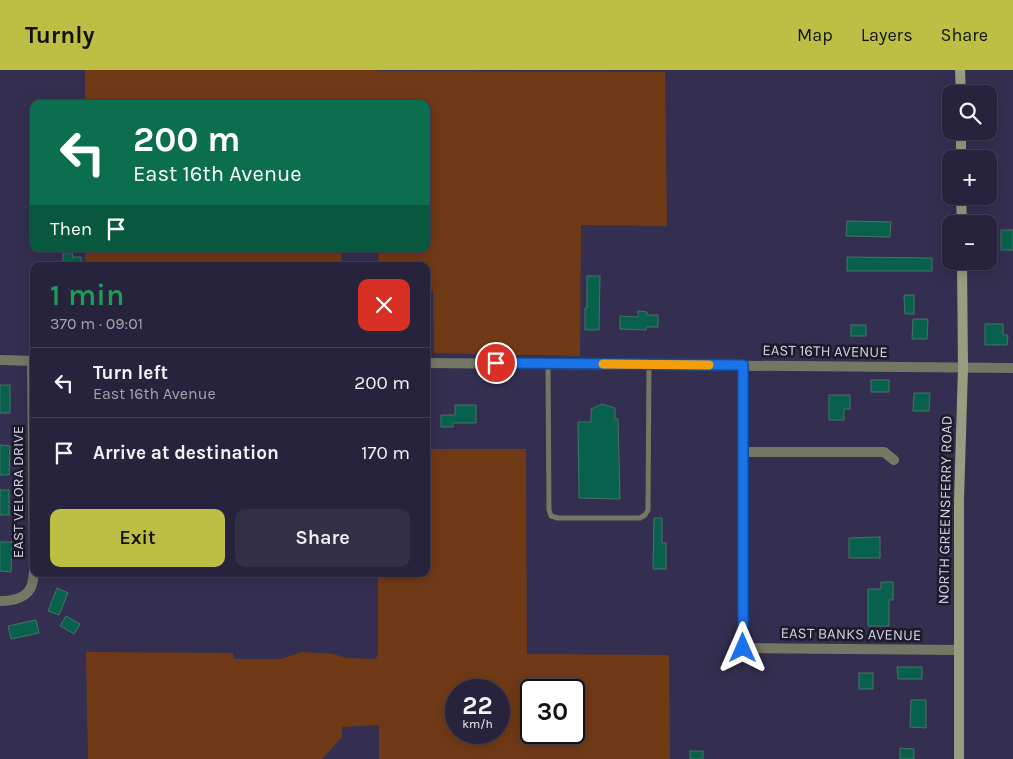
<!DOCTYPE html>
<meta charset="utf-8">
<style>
body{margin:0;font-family:Karla,sans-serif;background:#332f47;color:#f1f3f6;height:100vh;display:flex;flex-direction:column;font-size:19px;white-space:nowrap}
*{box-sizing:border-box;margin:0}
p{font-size:16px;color:#a4a4af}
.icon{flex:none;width:28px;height:28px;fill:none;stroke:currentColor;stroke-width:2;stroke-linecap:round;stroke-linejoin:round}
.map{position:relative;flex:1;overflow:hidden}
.side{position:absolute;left:30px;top:192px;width:400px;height:315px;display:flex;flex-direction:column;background:#27233c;border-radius:10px;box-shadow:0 2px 12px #0003,0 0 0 1px #434056}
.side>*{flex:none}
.top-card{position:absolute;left:30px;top:30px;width:400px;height:152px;border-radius:10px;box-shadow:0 2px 12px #0003,0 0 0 1px #434056;background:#0b6e4f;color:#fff;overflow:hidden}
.buttons{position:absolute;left:942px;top:15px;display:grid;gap:10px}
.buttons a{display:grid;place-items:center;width:55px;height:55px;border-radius:10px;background:#27233c;box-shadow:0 2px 12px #0003,0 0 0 1px #434056;font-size:25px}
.speed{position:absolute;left:445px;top:609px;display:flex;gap:10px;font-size:25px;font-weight:700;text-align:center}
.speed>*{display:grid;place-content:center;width:65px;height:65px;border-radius:50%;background:#27233c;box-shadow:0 2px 12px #0003,0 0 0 1px #434056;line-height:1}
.speed small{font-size:12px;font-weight:400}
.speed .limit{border:2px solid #111;border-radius:8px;background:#fff;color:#111}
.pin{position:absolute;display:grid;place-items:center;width:42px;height:42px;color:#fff;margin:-21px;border:2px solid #fff;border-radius:50%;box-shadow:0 1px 5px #0007}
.me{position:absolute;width:55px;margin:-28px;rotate:0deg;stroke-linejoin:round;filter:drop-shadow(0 0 4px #0008)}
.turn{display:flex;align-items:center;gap:18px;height:105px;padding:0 20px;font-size:22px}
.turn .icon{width:65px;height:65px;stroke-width:2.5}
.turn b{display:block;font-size:35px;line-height:42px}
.then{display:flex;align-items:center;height:48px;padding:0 20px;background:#0003;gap:10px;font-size:19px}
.round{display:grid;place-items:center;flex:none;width:52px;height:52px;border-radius:10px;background:#332f47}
.head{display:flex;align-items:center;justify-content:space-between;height:85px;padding:0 20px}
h1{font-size:30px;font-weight:600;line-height:38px;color:#1e9e55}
.button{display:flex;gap:10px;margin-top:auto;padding:10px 20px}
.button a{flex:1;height:58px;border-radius:10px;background:#bcbf44;color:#111;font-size:20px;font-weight:600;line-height:58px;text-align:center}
.button a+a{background:#332f47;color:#f1f3f6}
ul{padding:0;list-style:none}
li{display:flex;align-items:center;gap:15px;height:70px;padding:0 20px;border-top:1px solid #434056}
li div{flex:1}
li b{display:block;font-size:19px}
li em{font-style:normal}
header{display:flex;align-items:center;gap:30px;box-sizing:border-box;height:70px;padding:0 25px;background:#bcbf44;color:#111}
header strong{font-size:24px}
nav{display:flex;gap:28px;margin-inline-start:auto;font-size:18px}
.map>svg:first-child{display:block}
</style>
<header>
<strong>Turnly</strong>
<nav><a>Map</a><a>Layers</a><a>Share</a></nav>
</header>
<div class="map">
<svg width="1013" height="689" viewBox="0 0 1013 689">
<rect width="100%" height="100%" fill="#342f50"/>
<g fill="#703a17" fill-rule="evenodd">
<path d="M85 0H377V1L665 2 667 156 581 155 580 286 434 283 433 221H426V196H378L379 179H426V34H85Z"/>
<path d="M85 179H341L342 196H86Z"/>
<path d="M426 379H526L527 584 669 585 670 689H379V655L342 657V667L322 689H88L86 582 233 583 234 589H281L302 582 333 584 347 588 376 589 378 583V504H426ZM456 620H499V662H456ZM531 620H574V662H531Z"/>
</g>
<g fill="#08614c" stroke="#447464">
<path d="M847 151 891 152 890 167 846 166Z"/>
<rect x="1001" y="160" width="12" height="20"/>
<path d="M63 183H72L73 189V187H81V196H73V194H63Z"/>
<path d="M847 187 932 188V201H847Z"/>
<path d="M587 206H600L599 260H585V238H587Z"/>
<path d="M904 225H914V244H905Z"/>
<path d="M638 241 647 242V245H658V257H646V260L620 259V246L638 247Z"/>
<path d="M913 249H928L927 269H912Z"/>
<path d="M985 254H1003V265H1008L1007 275H985Z"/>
<rect x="851" y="255" width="15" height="11"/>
<rect x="871" y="310" width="18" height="12"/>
<rect x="0" y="315" width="10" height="28"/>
<path d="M914 323H930L929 341H913Z"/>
<path d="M829 325H850V339H844V350H829Z"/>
<path d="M602 334 615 338V349H618L620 429 579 428 578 352H591V339Z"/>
<path d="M455 335H476V353H453V357H441V345H455Z"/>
<path d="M0 375 10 376 9 405H0Z"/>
<rect x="0" y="420" width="9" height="25"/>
<path d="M654 448H662V473H666V499H653Z"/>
<path d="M880 467V488H849V468Z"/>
<path d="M0 472H12L11 502 0 501Z"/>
<path d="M881 512H893V530H889V556H868V519H881Z"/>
<path d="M57 518 68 523 59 545 48 541Z"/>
<path d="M66 546 80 554 74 564 60 556Z"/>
<path d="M36 550 39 563 11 569 8 556Z"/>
<path d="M897 597H922V609H898Z"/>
<rect x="859" y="603" width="14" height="16"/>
<path d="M911 630H926V658L910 657Z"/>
<path d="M900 678 914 679V689H900Z"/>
<rect x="690" y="681" width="13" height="8"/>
</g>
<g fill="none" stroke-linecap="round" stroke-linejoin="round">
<path stroke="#757765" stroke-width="5" d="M548 294 549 440 551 446 558 448H640L645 445 648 440 649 294"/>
<g stroke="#757765" stroke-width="10">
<path d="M743 295V578L959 580"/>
<path d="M743 382H884L894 390"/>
<path d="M0 531C10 531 24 529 30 519 33 515 33 508 34 503L32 291"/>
</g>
<g stroke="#757765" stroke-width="10">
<path d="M0 290 34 291"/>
<path d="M426 293 1013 298"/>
</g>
<g stroke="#9a9c80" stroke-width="10">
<path d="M960 0 961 24"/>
<path d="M961 61V89"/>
<path d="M961 126 962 154"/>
<path d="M959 689V430L963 298 962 191"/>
</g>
</g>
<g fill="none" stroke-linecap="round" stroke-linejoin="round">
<g stroke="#114b97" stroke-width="12">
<path id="route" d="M496 293 743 295V578"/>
</g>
<use href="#route" stroke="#1a73e8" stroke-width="9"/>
<path stroke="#f59e0b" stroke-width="9" d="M603 294 709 295"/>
</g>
<g text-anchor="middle" stroke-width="5" stroke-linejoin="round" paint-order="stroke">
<g font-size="15" fill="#d3d1e6" stroke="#1c1929">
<text transform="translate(825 281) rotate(1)" y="5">EAST 16TH AVENUE</text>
<text transform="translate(18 422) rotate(-90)" y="5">EAST VELORA DRIVE</text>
<text transform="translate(945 440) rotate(-89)" y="5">NORTH GREENSFERRY ROAD</text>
<text transform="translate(851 564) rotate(1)" y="5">EAST BANKS AVENUE</text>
</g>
</g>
</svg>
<div class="buttons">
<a><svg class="icon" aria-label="search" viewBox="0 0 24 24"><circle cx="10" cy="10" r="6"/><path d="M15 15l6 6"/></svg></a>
<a>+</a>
<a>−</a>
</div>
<div class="speed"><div>22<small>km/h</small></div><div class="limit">30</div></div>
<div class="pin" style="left:496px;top:293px;background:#d93025"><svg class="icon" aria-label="arrive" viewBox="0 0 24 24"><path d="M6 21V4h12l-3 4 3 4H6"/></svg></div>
<svg class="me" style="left:743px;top:578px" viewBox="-20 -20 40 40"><path d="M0-17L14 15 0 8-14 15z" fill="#1a73e8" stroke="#fff" stroke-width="4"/></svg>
<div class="top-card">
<div class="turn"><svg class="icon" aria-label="left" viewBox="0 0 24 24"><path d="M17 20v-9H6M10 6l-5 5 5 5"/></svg><div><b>200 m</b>East 16th Avenue</div></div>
<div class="then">Then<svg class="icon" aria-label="arrive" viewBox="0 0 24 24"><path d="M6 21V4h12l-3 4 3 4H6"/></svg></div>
</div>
<section class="side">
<div class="head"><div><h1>1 min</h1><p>370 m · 09:01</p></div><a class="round" style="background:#d93025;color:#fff"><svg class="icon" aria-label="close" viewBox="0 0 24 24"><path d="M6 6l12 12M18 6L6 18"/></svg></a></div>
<ul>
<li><svg class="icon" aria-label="left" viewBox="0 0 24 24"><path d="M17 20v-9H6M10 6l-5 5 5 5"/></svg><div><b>Turn left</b><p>East 16th Avenue</p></div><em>200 m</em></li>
<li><svg class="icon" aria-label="arrive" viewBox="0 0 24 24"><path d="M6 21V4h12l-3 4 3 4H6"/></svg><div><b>Arrive at destination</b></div><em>170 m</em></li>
</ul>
<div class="button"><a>Exit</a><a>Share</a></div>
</section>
</div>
